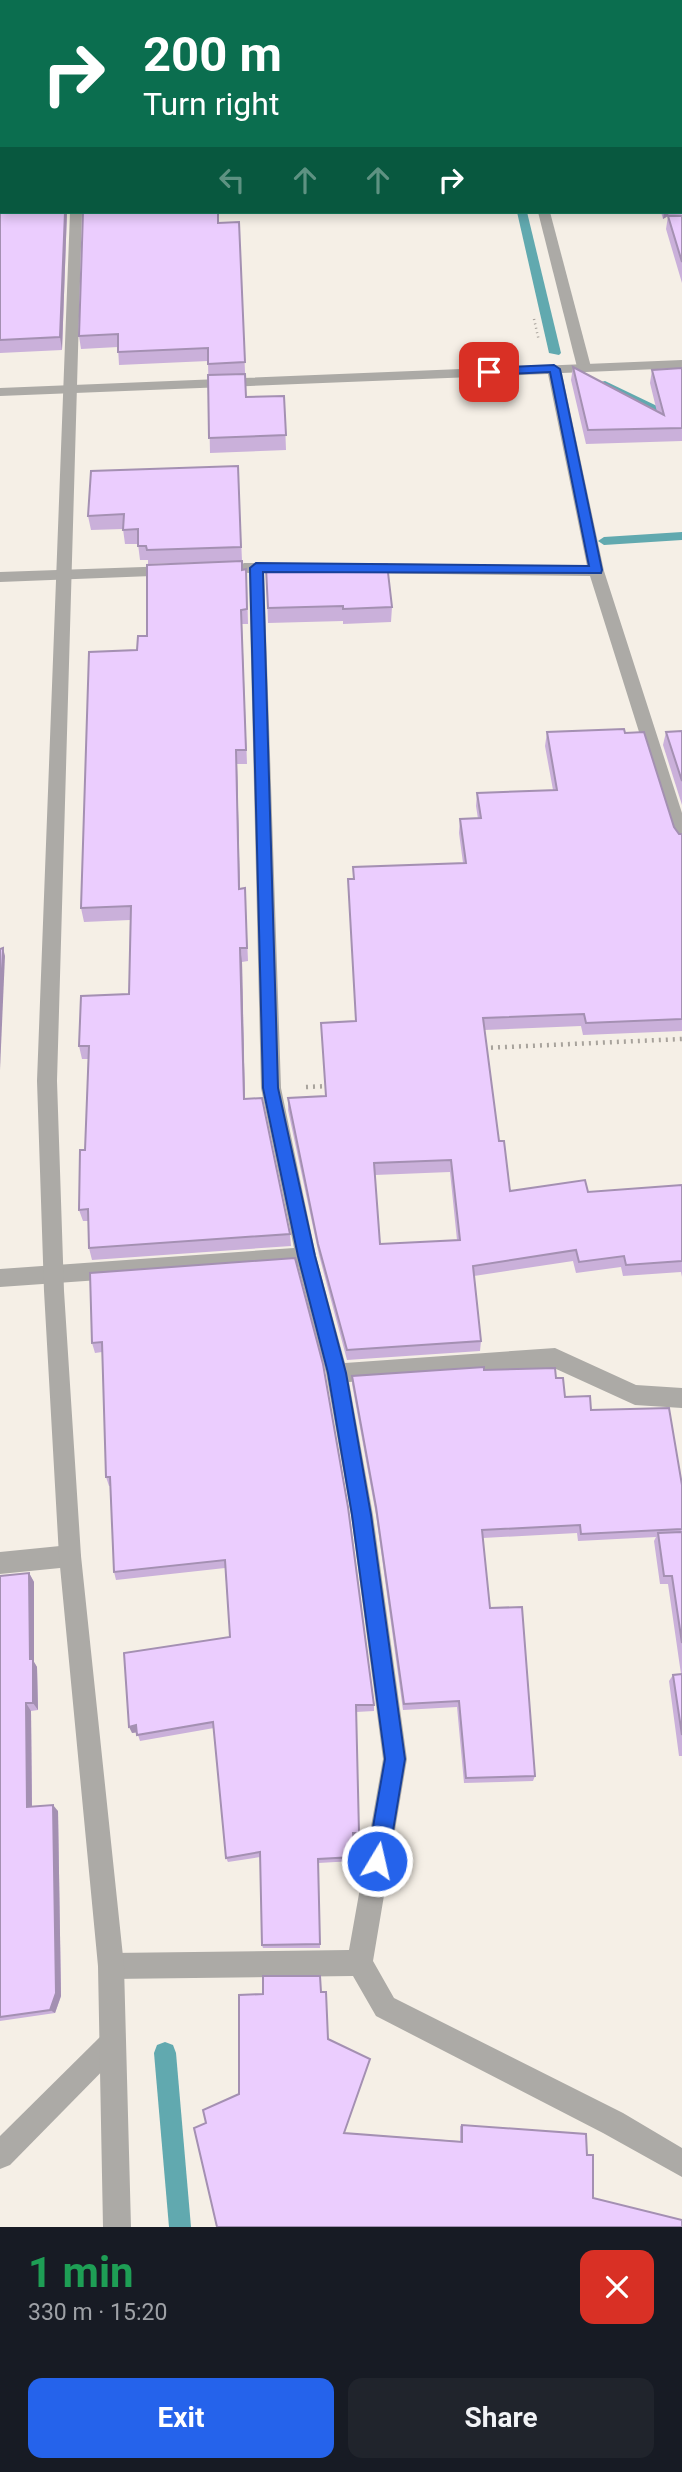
<!DOCTYPE html>
<meta charset="utf-8">
<style>
body{margin:0;font-family:Roboto,sans-serif;background:#20242c;color:#f1f3f6;height:100vh;display:flex;flex-direction:column;font-size:26px;white-space:nowrap}
*{box-sizing:border-box;margin:0}
p{font-size:23px;color:#9ea1a6}
.icon{flex:none;width:38px;height:38px;fill:none;stroke:currentColor;stroke-width:2;stroke-linecap:round;stroke-linejoin:round}
.map{position:relative;height:2227px;overflow:hidden}
.details{display:flex;flex-direction:column;background:#171b24;flex:1}
.details>*{flex:none}
.banner{position:absolute;left:0px;top:0px;width:682px;height:214px;box-shadow:0 4px 10px #0003;background:#0b6e4f;color:#fff;overflow:hidden}
.pin{position:absolute;display:grid;place-items:center;width:60px;height:60px;color:#fff;margin:-30px;border-radius:14px;box-shadow:0 4px 10px #0006}
.me{position:absolute;width:77px;margin:-38px;rotate:9deg;stroke-linejoin:round;filter:drop-shadow(0 0 5px #0008)}
.turn{display:flex;align-items:center;gap:24px;height:147px;padding:0 28px;font-size:32px}
.turn .icon{width:91px;height:91px;stroke-width:2.5}
.turn b{display:block;font-size:49px;line-height:60px}
.lanes{display:flex;align-items:center;height:66px;padding:0 28px;background:#0003;justify-content:center;gap:35px;direction:ltr}
.lanes .off{opacity:.35}
.round{display:grid;place-items:center;flex:none;width:74px;height:74px;border-radius:14px;background:#20242c}
.head{display:flex;align-items:center;justify-content:space-between;height:119px;padding:0 28px}
h1{font-size:42px;font-weight:700;line-height:52px;color:#1e9e55}
.cta{display:flex;gap:14px;margin-top:auto;padding:14px 28px}
.cta a{flex:1;height:80px;border-radius:14px;background:#2563eb;color:#fff;font-size:28px;font-weight:700;line-height:80px;text-align:center}
.cta a+a{background:#20242c;color:#f1f3f6}
.map>svg:first-child{display:block}
</style>
<div class="map">
<svg width="682" height="2227" viewBox="0 0 682 2227">
<rect width="100%" height="100%" fill="#f5efe6"/>
<g fill="none" stroke-linecap="round" stroke-linejoin="round">
<g fill="#61a9af" fill-rule="evenodd">
<rect x="96" y="0" width="8" height="2"/>
<rect x="418" y="0" width="8" height="2"/>
<path d="M517 212H527L561 353 559 355 549 353Z"/>
<path d="M605 381 682 418V427L601 386V382Z"/>
<path d="M682 532V540L604 545 598 541 604 537Z"/>
<path d="M165 2042 173 2045 176 2053 191 2227H169L154 2053 157 2045Z"/>
</g>
<path stroke="#a8a39c" stroke-width="2.5" stroke-dasharray="1 3.5" stroke-linecap="butt" d="M534 319 539 341"/>
<g stroke="#a8a39c" stroke-width="4.5" stroke-dasharray="2 5" stroke-linecap="butt">
<path d="M484 1048 682 1039"/>
<path d="M306 1087 329 1086"/>
</g>
<path fill="#acaaa6" fill-rule="evenodd" d="M538 212H550L591 367 589 370H579L577 367Z"/>
<g fill="#acaaa6" fill-rule="evenodd">
<path d="M682 360V368L562 373 604 571 682 813V846L676 845 673 840 590 576 363 573 355 568 363 563 587 566 548 374 0 396V388Z"/>
<path d="M244 563H312L320 568 312 573H264L281 1088 316 1256 345 1363 555 1348 636 1385 682 1388V1408L635 1405 554 1368 349 1382 373 1515 407 1759 373 1961 394 1998 623 2113 682 2148V2177L603 2133 376 2016 353 1976 111 1979 102 1975 98 1966 102 1957 111 1953 349 1950 383 1759 351 1515 326 1373 298 1266 0 1287V1269L294 1248 261 1088 249 573 239 572 236 568Z"/>
<path d="M172 566 177 567 180 571 177 575 0 582V572Z"/>
<path d="M70 1545 78 1548 81 1556 78 1564 70 1567 0 1574V1552Z"/>
<path d="M113 2029 122 2033 126 2042 122 2051 10 2165 0 2169V2136L104 2033Z"/>
</g>
<g fill="#acaaa6" fill-rule="evenodd">
<rect x="79" y="0" width="10" height="2"/>
<path d="M70 212H82L57 1081 64 1291 81 1556 124 1966 131 2227H103L98 1966 59 1556 44 1291 37 1081Z"/>
</g>
</g>
<g fill="#cab0da" fill-rule="evenodd">
<path d="M548 0H682V283L666 229 668 216 663 219 661 212H681V2H563L562 0Z"/>
<path d="M0 156 2 212H68H67L62 350 0 353Z"/>
<path d="M239 222 246 397 284 396 286 450 210 453 208 361 119 365 118 347 81 349 79 336 219 223Z"/>
<path d="M573 367 657 412 650 383 652 370 682 368V441L586 444 571 380Z"/>
<path d="M238 466 242 561 148 564V560H140L138 544H125L123 529 91 530 88 516Z"/>
<path d="M266 568 392 607 391 622 343 624V621L268 623Z"/>
<path d="M242 570 247 584 248 624H242L247 764H237L240 889 245 888 248 961 242 962 245 1099 290 1234 291 1246 92 1260 89 1248V1221H83L79 1210 85 1150 88 1059H82L79 1046 129 994 130 920 84 922 81 908 137 650 147 636Z"/>
<path d="M682 731V805L663 745 666 732Z"/>
<path d="M547 732 625 733 674 827 679 834H682V1031L583 1035 581 1026 484 1030 499 1141 510 1191 588 1192 682 1185V1277L681 1272 623 1276 621 1267 576 1273 573 1261 474 1276 481 1341 480 1351 347 1360 319 1255 288 1110V1098L325 1096 356 1021 348 879H353V867L463 863 459 833 460 819H478L476 806 477 793 553 790 545 746ZM450 1172 457 1240 380 1244 375 1175Z"/>
<path d="M90 1273 374 1705V1711L356 1712 359 1833V1837L353 1838 354 1861 318 1863 320 1948H263L262 1945 260 1857 228 1862 226 1858 214 1728 140 1741 137 1732 132 1733 230 1637 225 1568 116 1580 114 1572 110 1486H109L106 1477 102 1352 95 1353 92 1343Z"/>
<path d="M484 1370 556 1378 565 1397 591 1410 682 1485V1756H679L669 1681 673 1675 681 1674 668 1584H660L654 1541 656 1537 578 1541 577 1533 483 1538 490 1608 535 1776 533 1781 464 1783 457 1707 403 1710 376 1515 352 1384V1376Z"/>
<path d="M29 1573 34 1582V1662L37 1667 38 1710 31 1711 32 1807 58 1811 61 1996 55 2013 0 2021V1576Z"/>
<path d="M321 1992 344 2133 460 2141V2126L462 2125 587 2155 593 2198 206 2123 239 2094Z"/>
</g>
<g fill="#a490b2">
<path d="M65 212H68H67L62 350 60 337Z"/>
<path d="M664 212H669L668 216 663 219Z"/>
<path d="M236 750 237 764 240 902 239 889Z"/>
<path d="M3 948 5 956 0 1070V1010Z"/>
<path d="M240 948 242 962 245 1112 244 1099Z"/>
<path d="M29 1573 34 1582V1662L37 1667 38 1710 33 1703 30 1659Z"/>
<path d="M26 1703 31 1711 32 1813 27 1807Z"/>
<path d="M136 1725 139 1732 132 1733 129 1727Z"/>
<path d="M53 1805 58 1811 61 1996 55 2013 50 2010Z"/>
</g>
<g fill="#ebcdfe" stroke="#a490b2" stroke-width="2" fill-rule="evenodd">
<path d="M567 0H682V204H681V2H567Z"/>
<path d="M0 156H2V212H65L60 337 0 340Z"/>
<path d="M83 212H218V223L239 222 245 362 208 364V348L118 352V334L79 336Z"/>
<path d="M668 216H682V262Z"/>
<path d="M573 367 664 415 652 370 682 368V428L588 430Z"/>
<path d="M245 374 246 397 284 396 286 435 209 438 208 375Z"/>
<path d="M238 466 241 547 147 550 146 546H138V529L123 530 124 514 88 516 91 471Z"/>
<path d="M242 561V570L246 569 247 609 241 610 246 750H236L239 889 245 888 247 948H240L244 1099 262 1098 290 1234 89 1248 88 1209 79 1210 80 1150H85L89 1046H79L81 996 129 994 131 906 81 908 89 652 137 650 138 636H147V565Z"/>
<path d="M387 564 392 607 343 609V606L268 608 266 568Z"/>
<path d="M624 729 625 733 644 732 674 827 679 834H682V1019L586 1023 584 1014 483 1018 499 1141H504L510 1191 585 1180 588 1192 682 1185V1261L626 1265 624 1256 579 1262 576 1250 473 1266 481 1341 347 1350 318 1244 288 1098 326 1096 321 1023 356 1021 348 879H354L353 867 466 863 460 819 481 818 477 793 557 790 547 732ZM451 1160 460 1240 380 1244 374 1163Z"/>
<path d="M682 731V781L666 732Z"/>
<path d="M3 948 0 1010V949Z"/>
<path d="M295 1258 323 1364 348 1507 374 1705H356L359 1833H353L354 1857 318 1859 320 1944 262 1945 260 1852 226 1858 213 1722 137 1735 136 1725 129 1727 124 1653 230 1637 225 1560 114 1572 110 1477H106L102 1342 92 1343 90 1273Z"/>
<path d="M484 1367V1370L555 1368 556 1378H563L565 1397 590 1396 591 1410 669 1408 682 1485V1529L581 1534 580 1525 482 1530 490 1608 522 1607 535 1776 466 1778 459 1701 404 1704 376 1507 352 1376Z"/>
<path d="M682 1532V1643L672 1576H664L658 1533Z"/>
<path d="M29 1573 30 1659H33V1703H26L27 1807 53 1805 56 1993 50 2010 0 2017V1576Z"/>
<path d="M682 1674V1735L673 1675Z"/>
<path d="M263 1976H320L321 1992H326L328 2039 370 2059 344 2133 462 2142V2125L586 2134 587 2155H593V2198L682 2220V2227H217L194 2128 206 2123 203 2110 239 2094V1995L263 1994Z"/>
</g>
<path fill="#2563eb" stroke="#184099" stroke-width="2" d="M554 365 560 369 602 570 601 573 263 572 278 1088 315 1256 346 1373 371 1515 405 1759 388 1861 385 1868 377 1871 370 1868 367 1861 385 1759 352 1515 328 1373 298 1256 263 1088 250 568 256 563 589 566 550 372 489 375 483 372 489 368Z"/>
</svg>
<div class="pin" style="left:489px;top:372px;background:#d93025"><svg class="icon" aria-label="arrive" viewBox="0 0 24 24"><path d="M6 21V4h12l-3 4 3 4H6"/></svg></div>
<svg class="me" style="left:377px;top:1861px" viewBox="-20 -20 40 40"><circle r="17" fill="#2563eb" stroke="#fff" stroke-width="3"/><path d="M0-11L8 9 0 5-8 9z" fill="#fff"/></svg>
<div class="banner">
<div class="turn"><svg class="icon" aria-label="right" viewBox="0 0 24 24"><path d="M7 20v-9h11M14 6l5 5-5 5"/></svg><div><b>200 m</b>Turn right</div></div>
<div class="lanes"><svg class="icon off" aria-label="left" viewBox="0 0 24 24"><path d="M17 20v-9H6M10 6l-5 5 5 5"/></svg><svg class="icon off" aria-label="ahead" viewBox="0 0 24 24"><path d="M12 20V5M6 11l6-6 6 6"/></svg><svg class="icon off" aria-label="ahead" viewBox="0 0 24 24"><path d="M12 20V5M6 11l6-6 6 6"/></svg><svg class="icon" aria-label="right" viewBox="0 0 24 24"><path d="M7 20v-9h11M14 6l5 5-5 5"/></svg></div>
</div>
</div>
<section class="details">
<div class="head"><div><h1>1 min</h1><p>330 m · 15:20</p></div><a class="round" style="background:#d93025;color:#fff"><svg class="icon" aria-label="close" viewBox="0 0 24 24"><path d="M6 6l12 12M18 6L6 18"/></svg></a></div>
<div class="cta"><a>Exit</a><a>Share</a></div>
</section>
